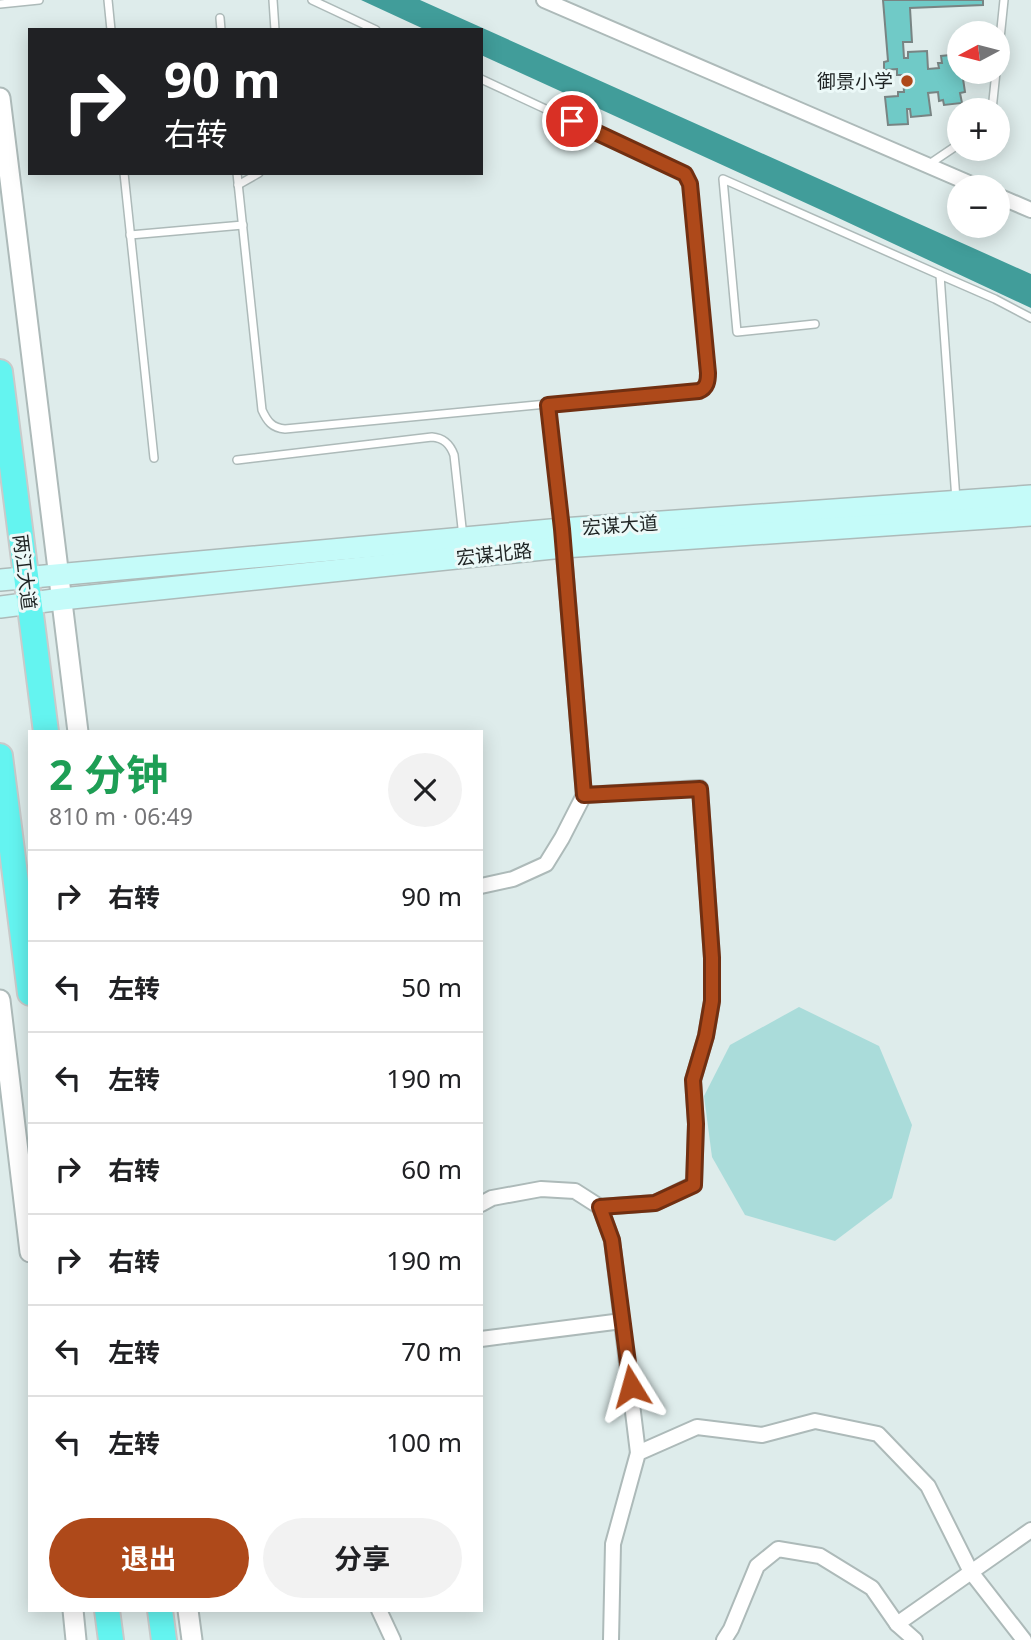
<!DOCTYPE html>
<html lang="zh">
<meta charset="utf-8">
<style>
body{margin:0;font-family:"Noto Sans","Noto Sans SC",sans-serif;background:#f2f2f2;color:#202124;height:100vh;display:flex;flex-direction:column;font-size:26px;white-space:nowrap}
*{box-sizing:border-box;margin:0}
p{font-size:23px;color:#757577}
.icon{flex:none;width:38px;height:38px;fill:none;stroke:currentColor;stroke-width:2;stroke-linecap:round;stroke-linejoin:round}
.map{position:relative;flex:1;overflow:hidden}
.sheet{position:absolute;left:28px;top:730px;width:455px;height:882px;display:flex;flex-direction:column;background:#fff;border-radius:0px;box-shadow:0 4px 18px #0003}
.sheet>*{flex:none}
.guide{position:absolute;left:28px;top:28px;width:455px;height:147px;border-radius:0px;box-shadow:0 4px 18px #0003;background:#202124;color:#fff;overflow:hidden}
.needle{width:46px;rotate:263deg}
.buttons{position:absolute;left:947px;top:21px;display:grid;gap:14px}
.buttons a{display:grid;place-items:center;width:63px;height:63px;border-radius:50%;background:#fff;box-shadow:0 4px 18px #0003;font-size:35px}
.pin{position:absolute;display:grid;place-items:center;width:60px;height:60px;color:#fff;margin:-30px;border:4px solid #fff;border-radius:50%;box-shadow:0 2px 7px #0007}
.me{position:absolute;width:77px;margin:-38px;rotate:352deg;stroke-linejoin:round;filter:drop-shadow(0 0 5px #0008)}
.turn{display:flex;align-items:center;gap:24px;height:147px;padding:0 21px;font-size:32px}
.turn .icon{width:91px;height:91px;stroke-width:2.5}
.turn b{display:block;font-size:49px;line-height:60px}
.round{display:grid;place-items:center;flex:none;width:74px;height:74px;border-radius:37px;background:#f2f2f2}
.summary{display:flex;align-items:center;justify-content:space-between;height:119px;padding:0 21px}
h1{font-size:42px;font-weight:700;line-height:52px;color:#1e9e55}
.primary-button{display:flex;gap:14px;margin-top:auto;padding:14px 21px}
.primary-button a{flex:1;height:80px;border-radius:42px;background:#ae491a;color:#fff;font-size:28px;font-weight:700;line-height:80px;text-align:center}
.primary-button a+a{background:#f2f2f2;color:#202124}
ul{padding:0;list-style:none}
li{display:flex;align-items:center;gap:21px;height:91px;padding:0 21px;border-top:2px solid #e0e0e0}
li div{flex:1}
li b{display:block;font-size:26px}
li em{font-style:normal}
.map>svg:first-child{display:block}
</style>
<div class="map">
<svg width="1031" height="1640" viewBox="0 0 1031 1640">
<rect width="100%" height="100%" fill="#deeceb"/>
<path fill="#aadcda" d="M799 1007 879 1046 912 1125 892 1198 835 1241 745 1215 712 1157 704 1096 730 1045Z"/>
<path fill="#419d9a" d="M361 0H420L1031 274V308L832 215 481 55V30H426Z"/>
<path fill="#70cac7" stroke="#788483" stroke-width="2" d="M883 0H983V5L910 8 912 42H903L904 58H908V52L927 51 928 69 939 68 938 63H942L941 56 950 55V59L958 58 959 72H962L965 92 960 93 962 103 944 105 943 100 939 101 938 92 928 93 931 115 911 117 910 109H907L908 124 888 125 885 97 898 96V92H904L903 75H897V69L884 70V62L888 61Z"/>
<g fill="none" stroke-linecap="round" stroke-linejoin="round">
<g stroke="#adbab9" stroke-width="10">
<g id="service">
<path d="M108 0 111 30"/>
<path d="M273 0 275 30"/>
<path d="M312 0 376 30"/>
<path d="M0 4 39 0"/>
<path d="M220 18 221 30"/>
<path d="M998 58 1004 0"/>
<path d="M992 110 996 72"/>
<path d="M928 165 959 144"/>
<path d="M124 173 154 458"/>
<path d="M237 173 262 410C267 421 272 428 285 429L703 389 708 380V373L690 184 685 174 481 79"/>
<path d="M238 185 259 173"/>
<path d="M130 235 243 225"/>
<path d="M815 324 737 332 723 179 940 275"/>
<path d="M548 405 562 525"/>
<path d="M237 460 432 437C444 438 450 444 454 455L463 537"/>
<path d="M956 500 940 275 995 299 1031 318"/>
</g>
</g>
<g stroke="#adbab9" stroke-width="18">
<g id="minor">
<path d="M544 0 978 187"/>
<path d="M998 196 1031 210"/>
<path d="M584 795 700 788 712 958V1001L706 1036 693 1080 696 1124 694 1184 655 1203 600 1207"/>
<path d="M481 886 513 879 546 864 562 838 584 795 563 541"/>
<path d="M481 1204 492 1198 541 1189 575 1191 600 1207 612 1240 638 1453"/>
<path d="M481 1339 622 1321"/>
<path d="M379 1610 393 1640"/>
<path d="M897 1624 1031 1530"/>
<path d="M611 1640 613 1544 638 1453 697 1427 762 1435 815 1421 878 1434 928 1486 971 1572 1024 1640"/>
<path d="M724 1640 731 1629 757 1566 778 1549 820 1556 872 1588 897 1624 915 1640"/>
</g>
</g>
<g stroke="#adbab9" stroke-width="23">
<g id="tertiary">
<path d="M0 98 78 732"/>
<path d="M0 1000 30 1252"/>
<path d="M73 1610 76 1640"/>
<path d="M188 1610 192 1640"/>
</g>
</g>
<g stroke="#adbab9" stroke-width="24">
<g id="secondary">
<path d="M0 580 562 529 1031 496"/>
<path d="M0 607 62 599 563 547 1031 515"/>
</g>
</g>
<g stroke="#c9caca" stroke-width="28">
<g id="trunk">
<path d="M0 372 46 732"/>
<path d="M0 756 30 993"/>
<path d="M107 1610 111 1640"/>
<path d="M160 1610 164 1640"/>
</g>
</g>
<use href="#service" stroke="#fff" stroke-width="7"/>
<use href="#minor" stroke="#fff" stroke-width="14"/>
<use href="#tertiary" stroke="#fff" stroke-width="19"/>
<use href="#secondary" stroke="#c5fbf9" stroke-width="21"/>
<use href="#trunk" stroke="#64f4f0" stroke-width="24"/>
</g>
<g fill="none" stroke-linecap="round" stroke-linejoin="round">
<g stroke="#712f11" stroke-width="18">
<path id="route" d="M572 121 685 174 690 184 708 373C708 381 707 388 699 391L548 405 562 529 584 795 700 789 712 958V1001L706 1036 693 1080 696 1124 694 1185 655 1203 600 1207 612 1240 631 1386"/>
</g>
<use href="#route" stroke="#ae491a" stroke-width="12"/>
</g>
<circle fill="#ae491a" stroke="#ecf9f8" stroke-width="2.5" cx="907" cy="81" r="7"/>
<g text-anchor="middle" stroke-width="6" stroke-linejoin="round" paint-order="stroke">
<g font-size="19" fill="#1f2424" stroke="#ecf9f8" text-anchor="end">
<text x="893" y="88">御景小学</text>
</g>
<g font-size="19" fill="#1f2424" stroke="#ecf9f8">
<text transform="translate(620 525) rotate(-4)" y="7">宏谋大道</text>
<text transform="translate(494 554) rotate(-6)" y="7">宏谋北路</text>
<text transform="translate(25 572) rotate(83)" y="7">两江大道</text>
</g>
</g>
</svg>
<div class="buttons">
<a><svg class="needle" viewBox="-14 -14 28 28"><path d="M0-13l5 13h-10z" fill="#e53935"/><path d="M0 13l5-13h-10z" fill="#757577"/></svg></a>
<a>+</a>
<a>−</a>
</div>
<div class="pin" style="left:572px;top:121px;background:#d93025"><svg class="icon" aria-label="arrive" viewBox="0 0 24 24"><path d="M6 21V4h12l-3 4 3 4H6"/></svg></div>
<svg class="me" style="left:631px;top:1386px" viewBox="-20 -20 40 40"><path d="M0-17L14 15 0 8-14 15z" fill="#ae491a" stroke="#fff" stroke-width="4"/></svg>
<div class="guide">
<div class="turn"><svg class="icon" aria-label="right" viewBox="0 0 24 24"><path d="M7 20v-9h11M14 6l5 5-5 5"/></svg><div><b>90 m</b>右转</div></div>
</div>
<section class="sheet">
<div class="summary"><div><h1>2 分钟</h1><p>810 m · 06:49</p></div><a class="round"><svg class="icon" aria-label="close" viewBox="0 0 24 24"><path d="M6 6l12 12M18 6L6 18"/></svg></a></div>
<ul>
<li><svg class="icon" aria-label="right" viewBox="0 0 24 24"><path d="M7 20v-9h11M14 6l5 5-5 5"/></svg><div><b>右转</b></div><em>90 m</em></li>
<li><svg class="icon" aria-label="left" viewBox="0 0 24 24"><path d="M17 20v-9H6M10 6l-5 5 5 5"/></svg><div><b>左转</b></div><em>50 m</em></li>
<li><svg class="icon" aria-label="left" viewBox="0 0 24 24"><path d="M17 20v-9H6M10 6l-5 5 5 5"/></svg><div><b>左转</b></div><em>190 m</em></li>
<li><svg class="icon" aria-label="right" viewBox="0 0 24 24"><path d="M7 20v-9h11M14 6l5 5-5 5"/></svg><div><b>右转</b></div><em>60 m</em></li>
<li><svg class="icon" aria-label="right" viewBox="0 0 24 24"><path d="M7 20v-9h11M14 6l5 5-5 5"/></svg><div><b>右转</b></div><em>190 m</em></li>
<li><svg class="icon" aria-label="left" viewBox="0 0 24 24"><path d="M17 20v-9H6M10 6l-5 5 5 5"/></svg><div><b>左转</b></div><em>70 m</em></li>
<li><svg class="icon" aria-label="left" viewBox="0 0 24 24"><path d="M17 20v-9H6M10 6l-5 5 5 5"/></svg><div><b>左转</b></div><em>100 m</em></li>
</ul>
<div class="primary-button"><a>退出</a><a>分享</a></div>
</section>
</div>
